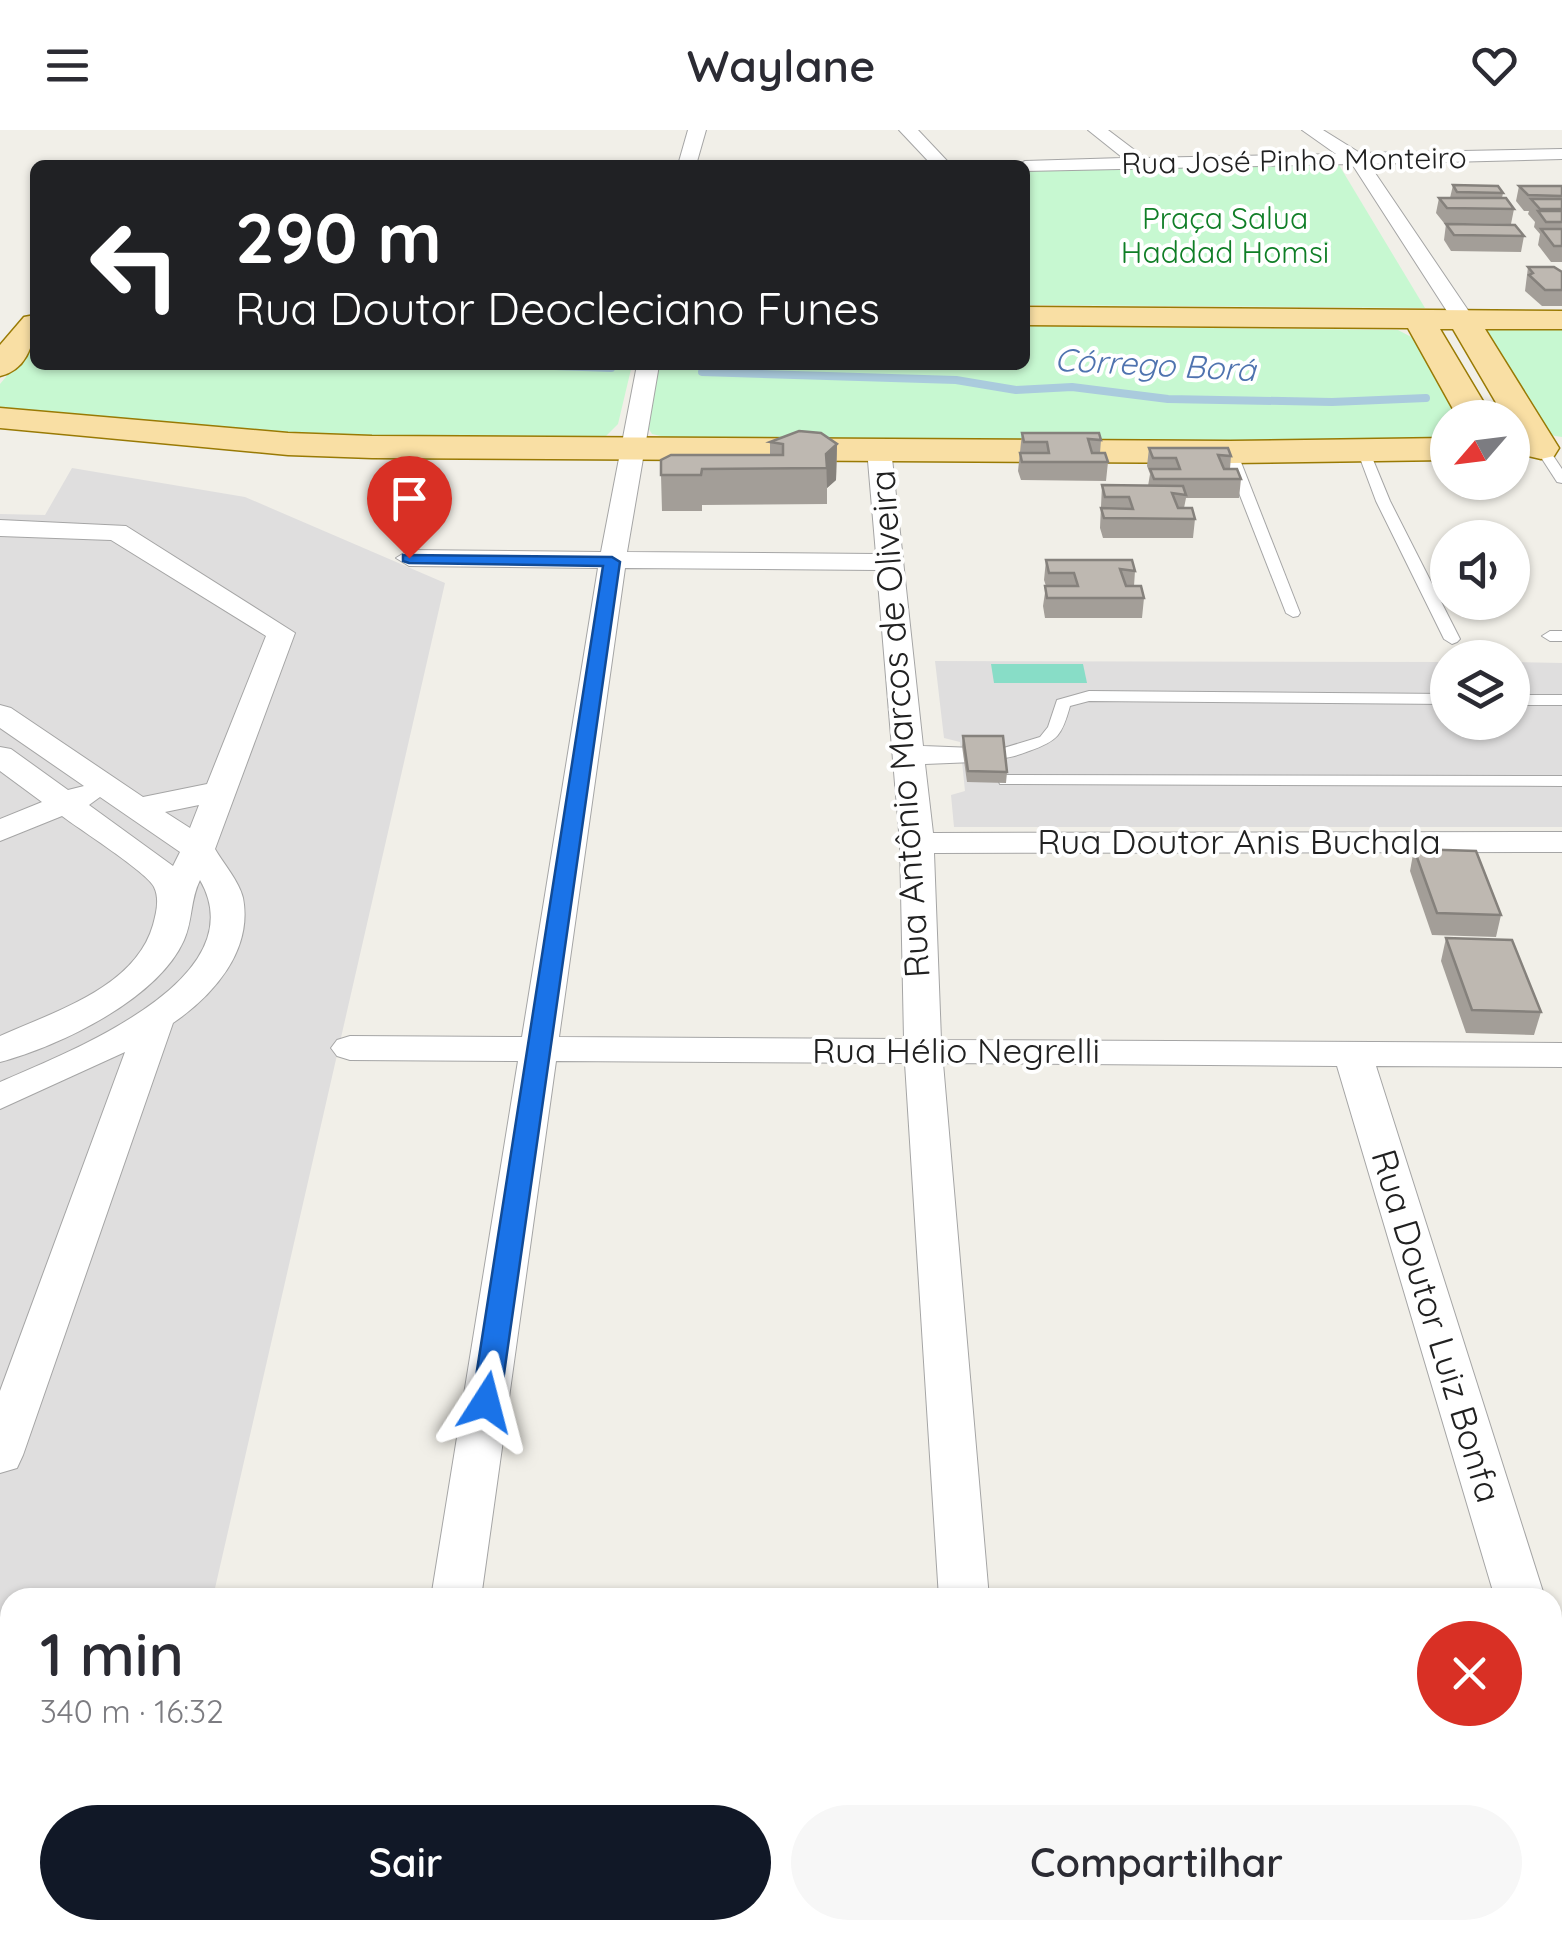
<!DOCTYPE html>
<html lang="pt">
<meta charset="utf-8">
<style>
body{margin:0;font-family:Quicksand,sans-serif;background:#f7f7f7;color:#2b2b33;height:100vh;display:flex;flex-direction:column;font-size:38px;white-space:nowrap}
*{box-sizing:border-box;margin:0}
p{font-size:32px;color:#7c7c81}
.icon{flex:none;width:55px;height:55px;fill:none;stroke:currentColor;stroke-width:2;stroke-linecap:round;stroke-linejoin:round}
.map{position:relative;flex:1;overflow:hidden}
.panel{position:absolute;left:0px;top:1458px;width:1562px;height:352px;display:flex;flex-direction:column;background:#fff;border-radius:30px 30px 0 0;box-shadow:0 2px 8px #0004}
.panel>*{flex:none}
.hud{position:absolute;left:30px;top:30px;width:1000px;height:210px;border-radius:15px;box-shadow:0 2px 8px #0004;background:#202124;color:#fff;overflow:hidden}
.needle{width:65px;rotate:242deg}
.buttons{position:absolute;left:1430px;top:270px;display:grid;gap:20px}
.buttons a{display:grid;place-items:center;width:100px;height:100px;border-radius:50%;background:#fff;box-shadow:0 2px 8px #0004;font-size:50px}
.pin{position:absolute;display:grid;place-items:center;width:85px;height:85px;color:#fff;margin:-102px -42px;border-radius:50% 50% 50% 0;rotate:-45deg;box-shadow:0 0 10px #0007}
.pin .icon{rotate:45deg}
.me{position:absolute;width:110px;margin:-55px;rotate:9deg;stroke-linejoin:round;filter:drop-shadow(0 0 8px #0008)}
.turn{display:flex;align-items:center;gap:35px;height:210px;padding:0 40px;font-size:45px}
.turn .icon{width:130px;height:130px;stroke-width:2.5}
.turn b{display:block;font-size:70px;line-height:85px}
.round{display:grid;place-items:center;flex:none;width:105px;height:105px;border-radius:52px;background:#f7f7f7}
.headline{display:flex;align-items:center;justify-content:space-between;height:170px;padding:0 40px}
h1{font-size:60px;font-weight:600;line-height:75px}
.cta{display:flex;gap:20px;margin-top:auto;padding:20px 40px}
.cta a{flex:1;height:115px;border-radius:60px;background:#111827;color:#fff;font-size:40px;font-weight:600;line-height:115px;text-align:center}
.cta a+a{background:#f7f7f7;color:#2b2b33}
header{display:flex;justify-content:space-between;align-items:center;height:130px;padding:0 40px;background:#fff;font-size:45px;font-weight:600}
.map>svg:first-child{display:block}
</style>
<header><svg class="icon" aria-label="menu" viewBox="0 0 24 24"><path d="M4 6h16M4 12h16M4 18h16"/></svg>Waylane<svg class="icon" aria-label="heart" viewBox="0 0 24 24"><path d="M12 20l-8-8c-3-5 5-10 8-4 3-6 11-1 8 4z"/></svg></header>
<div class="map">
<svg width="1562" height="1808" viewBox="0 0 1562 1808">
<rect width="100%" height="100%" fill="#f1efe8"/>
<g fill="#dfdede">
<path d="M72 338 245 367 445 453 213 1467 10 1468V1800H137L135 1808H0V384L45 385Z"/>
<path d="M935 531 1447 532 1448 592H1512L1513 532 1562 533V697H954L951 665 965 661 960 612 944 608Z"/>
</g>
<g fill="#c7f8d1">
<path d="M1339 35 1425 178 1025 175V41Z"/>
<path d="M1025 196 1398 200 1417 210 1460 287 1448 288 1447 311H1438L674 309 652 304 647 296 659 235H1025Z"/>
<path d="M1484 199H1562V307L1549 305Z"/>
<path d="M35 212V235H632L618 294 606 306 294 308 0 278V254Z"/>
</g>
<path fill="#88ddc7" d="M991 534H1083L1087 553H994Z"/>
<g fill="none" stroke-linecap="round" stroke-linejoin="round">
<g stroke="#aacbdd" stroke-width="8">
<path d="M526 235 611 238"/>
<path d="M702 242 956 250 1016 260 1072 257 1168 269 1332 272 1426 268"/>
</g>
<g stroke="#a5a5a5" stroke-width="2">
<g id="service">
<path d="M1536 315H1546L1562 339V353L1557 352 1535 318Z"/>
<path d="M1358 317 1369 320 1390 371 1460 509 1457 512 1452 514 1444 509 1376 371 1357 320Z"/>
<path d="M1225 319 1237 322 1300 483 1298 486 1293 487 1286 483 1223 322Z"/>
<path d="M1562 501V511H1550L1542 506 1550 501Z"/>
<path d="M1089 561 1448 564V574L1089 571 1070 576C1062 605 1058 611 1029 621 1018 625 1008 629 997 628V620L1040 607 1048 597 1057 570Z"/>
<rect x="1512" y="565" width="50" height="10"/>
<path d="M1006 645 1562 646V656L1000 654 998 650Z"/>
</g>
</g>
<g stroke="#a5a5a5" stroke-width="2">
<g id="minor">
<path d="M688 0H706L696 35H678Z"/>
<path d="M899 0H918L951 35H932Z"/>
<path d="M1088 0H1108L1145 28 1336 24 1302 0H1323L1360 23 1562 19V29L1369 34 1474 189 1463 195 1452 189 1352 34 1025 41V35H1017L1025 31 1123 28Z"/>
<path d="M637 235H659L627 422 876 424 867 319 879 312 891 319 923 616 974 618 979 625 974 632 925 634 933 703 1562 702V722L934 723 941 910 1562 913V937L1376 936 1545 1468H1495L1337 936 943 933 989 1468H939L905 933 556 931 481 1468H431L518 931 350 930 337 926 331 918 337 910 350 906 522 907 598 438 409 436 396 428 409 420 601 422ZM625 438 877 440 900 713 904 909 559 907Z"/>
<path d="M0 390 126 396 295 503 215 719C223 733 239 751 243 768 253 820 214 865 173 893L23 1325 17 1338 0 1343V1261L125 922 0 979V952C66 923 258 850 200 750 190 770 193 790 184 810 158 869 60 916 0 932V906C53 882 135 858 153 795 156 784 160 769 154 757 148 743 79 699 62 686L0 711V689L42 672 0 641V617L11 619 68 660 84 656 0 598V575L11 578 143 667 207 654 266 506 111 410 0 406ZM100 667 180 722 173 736 89 675ZM199 675 190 698 165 682Z"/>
<path d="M1552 1551 1562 1554V1627L1552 1624Z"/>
<path d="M0 1624 10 1628V1684L0 1681Z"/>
<path d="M377 1800H435L433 1808H375Z"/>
<path d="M960 1800H1018L1019 1808H961Z"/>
</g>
</g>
<g stroke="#997a04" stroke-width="3">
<g id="primary">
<path d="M1025 177 1562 181V199H1485L1559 318 1554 326 1541 329 1528 326 1512 300V288H1505L1453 199H1440L1493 288H1458L1408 198 1025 195Z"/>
<path d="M35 185C35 210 29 239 0 246V215L24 187Z"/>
<path d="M0 278 288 303 372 306 1230 311 1448 308V330L1230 333 372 328 288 325 0 298Z"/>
</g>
</g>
<use href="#service" fill="#fff" fill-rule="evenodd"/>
<use href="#minor" fill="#fff" fill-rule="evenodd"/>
<use href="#primary" fill="#f9dfa4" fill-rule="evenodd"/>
</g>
<g fill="#a39e98">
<path d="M1453 55 1503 63 1502 68 1514 79 1511 94 1444 93 1436 83 1439 68H1450Z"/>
<path d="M1519 56H1562V132H1551L1538 115 1540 104 1534 97 1535 92 1528 84 1529 81H1524L1516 71Z"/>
<path d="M1446 94 1524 106 1521 122 1451 121 1444 110Z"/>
<path d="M1528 137 1562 142V176H1542L1525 161Z"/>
<path d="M1022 303 1101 310 1100 323 1108 332 1106 351 1021 350 1018 341Z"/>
<path d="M770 312 837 314 836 350 827 358V374L702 375V381H662L661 345 723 325H770Z"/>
<path d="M1149 318 1231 326 1230 339 1241 349 1239 368H1186L1184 378 1195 389 1193 408H1103L1100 398 1102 355 1148 356 1150 344 1147 336Z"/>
<path d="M1046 430 1135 441 1134 456 1144 468 1142 488H1045L1043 476 1046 456 1044 450Z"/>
<path d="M963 606 1007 642 1006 653 967 652 962 616Z"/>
<path d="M1414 719 1501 785 1496 807 1432 805 1410 741Z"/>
<path d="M1446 808 1541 882 1534 905 1466 903 1441 831Z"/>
</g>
<path fill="#85817c" d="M837 314 836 350 827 358 826 324Z"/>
<g fill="#beb8b1" stroke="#85817c" stroke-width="2.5">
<path d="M1453 55 1498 56 1503 63 1457 62Z"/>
<path d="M1519 56H1562V66L1528 65Z"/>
<path d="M1439 68H1506L1514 79 1447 78Z"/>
<path d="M1531 69H1562V79H1540Z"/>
<path d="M1538 81H1562V92H1546Z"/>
<path d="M1446 94 1515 95 1524 106 1454 105Z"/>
<path d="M1541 99H1562V116H1554Z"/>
<path d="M1528 137H1554L1562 142V160H1545L1529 145 1533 143Z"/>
<path d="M799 301 821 303 837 314 826 324 827 338 702 339 701 345H661V330L671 325H783V314L770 312Z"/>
<path d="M1022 303H1099L1101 310 1088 309 1092 323H1105L1108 332H1022L1020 323H1049L1047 312H1024Z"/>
<path d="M1149 318H1228L1231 326 1218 325 1224 339H1237L1241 349H1154L1150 339H1180L1176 328H1153Z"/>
<path d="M1102 355 1183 356 1186 365 1172 363 1178 378H1192L1195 389 1104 388 1101 378 1133 379 1129 367H1105Z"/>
<path d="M1046 430H1132L1135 441 1120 439 1126 456H1141L1144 468H1047L1045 456H1078L1074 443H1049Z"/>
<path d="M963 606H1003L1007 642 968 641Z"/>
<path d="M1414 719 1476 721 1501 785 1437 783Z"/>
<path d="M1446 808 1512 810 1541 882 1472 880Z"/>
</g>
<path fill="#1a73e8" stroke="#114b97" stroke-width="2.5" d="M403 425 612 427 620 432 500 1272 496 1279 486 1282 476 1279 472 1272 603 436 409 433 403 431Z"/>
<g text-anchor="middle" stroke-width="8" stroke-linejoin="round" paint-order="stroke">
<g font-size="30" fill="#212121" stroke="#fff">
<text transform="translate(1294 31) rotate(-1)" y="10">Rua José Pinho Monteiro</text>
</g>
<g font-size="30" fill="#0f7e26" stroke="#fff">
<text x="1225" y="99">Praça Salua<tspan x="1225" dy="34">Haddad Homsi</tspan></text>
</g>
<g font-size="32" font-style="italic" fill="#4f73af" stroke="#fff">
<text transform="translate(1155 235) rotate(3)" y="11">Córrego Borá</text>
</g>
<g font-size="35" fill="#212121" stroke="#fff">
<text transform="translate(900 594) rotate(-94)" y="12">Rua Antônio Marcos de Oliveira</text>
<text x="1239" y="724">Rua Doutor Anis Buchala</text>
<text x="956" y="933">Rua Hélio Negrelli</text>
<text transform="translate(1436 1196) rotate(73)" y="12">Rua Doutor Luiz Bonfa</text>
</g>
</g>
</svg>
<div class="buttons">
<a><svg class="needle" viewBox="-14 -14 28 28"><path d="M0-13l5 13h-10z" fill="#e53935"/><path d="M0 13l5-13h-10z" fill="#7c7c81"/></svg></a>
<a><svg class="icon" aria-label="sound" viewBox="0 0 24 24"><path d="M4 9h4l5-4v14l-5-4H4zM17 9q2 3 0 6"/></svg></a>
<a><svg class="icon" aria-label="layers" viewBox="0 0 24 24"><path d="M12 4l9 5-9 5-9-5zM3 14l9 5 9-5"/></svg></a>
</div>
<div class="pin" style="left:409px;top:428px;background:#d93025"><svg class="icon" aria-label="arrive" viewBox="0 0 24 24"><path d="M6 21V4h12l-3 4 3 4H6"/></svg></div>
<svg class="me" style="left:486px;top:1272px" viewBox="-20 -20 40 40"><path d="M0-17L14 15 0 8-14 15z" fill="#1a73e8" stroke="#fff" stroke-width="4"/></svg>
<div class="hud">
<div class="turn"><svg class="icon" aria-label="left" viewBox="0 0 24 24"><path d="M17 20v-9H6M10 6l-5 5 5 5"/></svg><div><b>290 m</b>Rua Doutor Deocleciano Funes</div></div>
</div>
<section class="panel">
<div class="headline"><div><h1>1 min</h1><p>340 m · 16:32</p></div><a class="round" style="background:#d93025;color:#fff"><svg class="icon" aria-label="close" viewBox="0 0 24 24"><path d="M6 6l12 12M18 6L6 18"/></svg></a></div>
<div class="cta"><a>Sair</a><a>Compartilhar</a></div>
</section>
</div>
